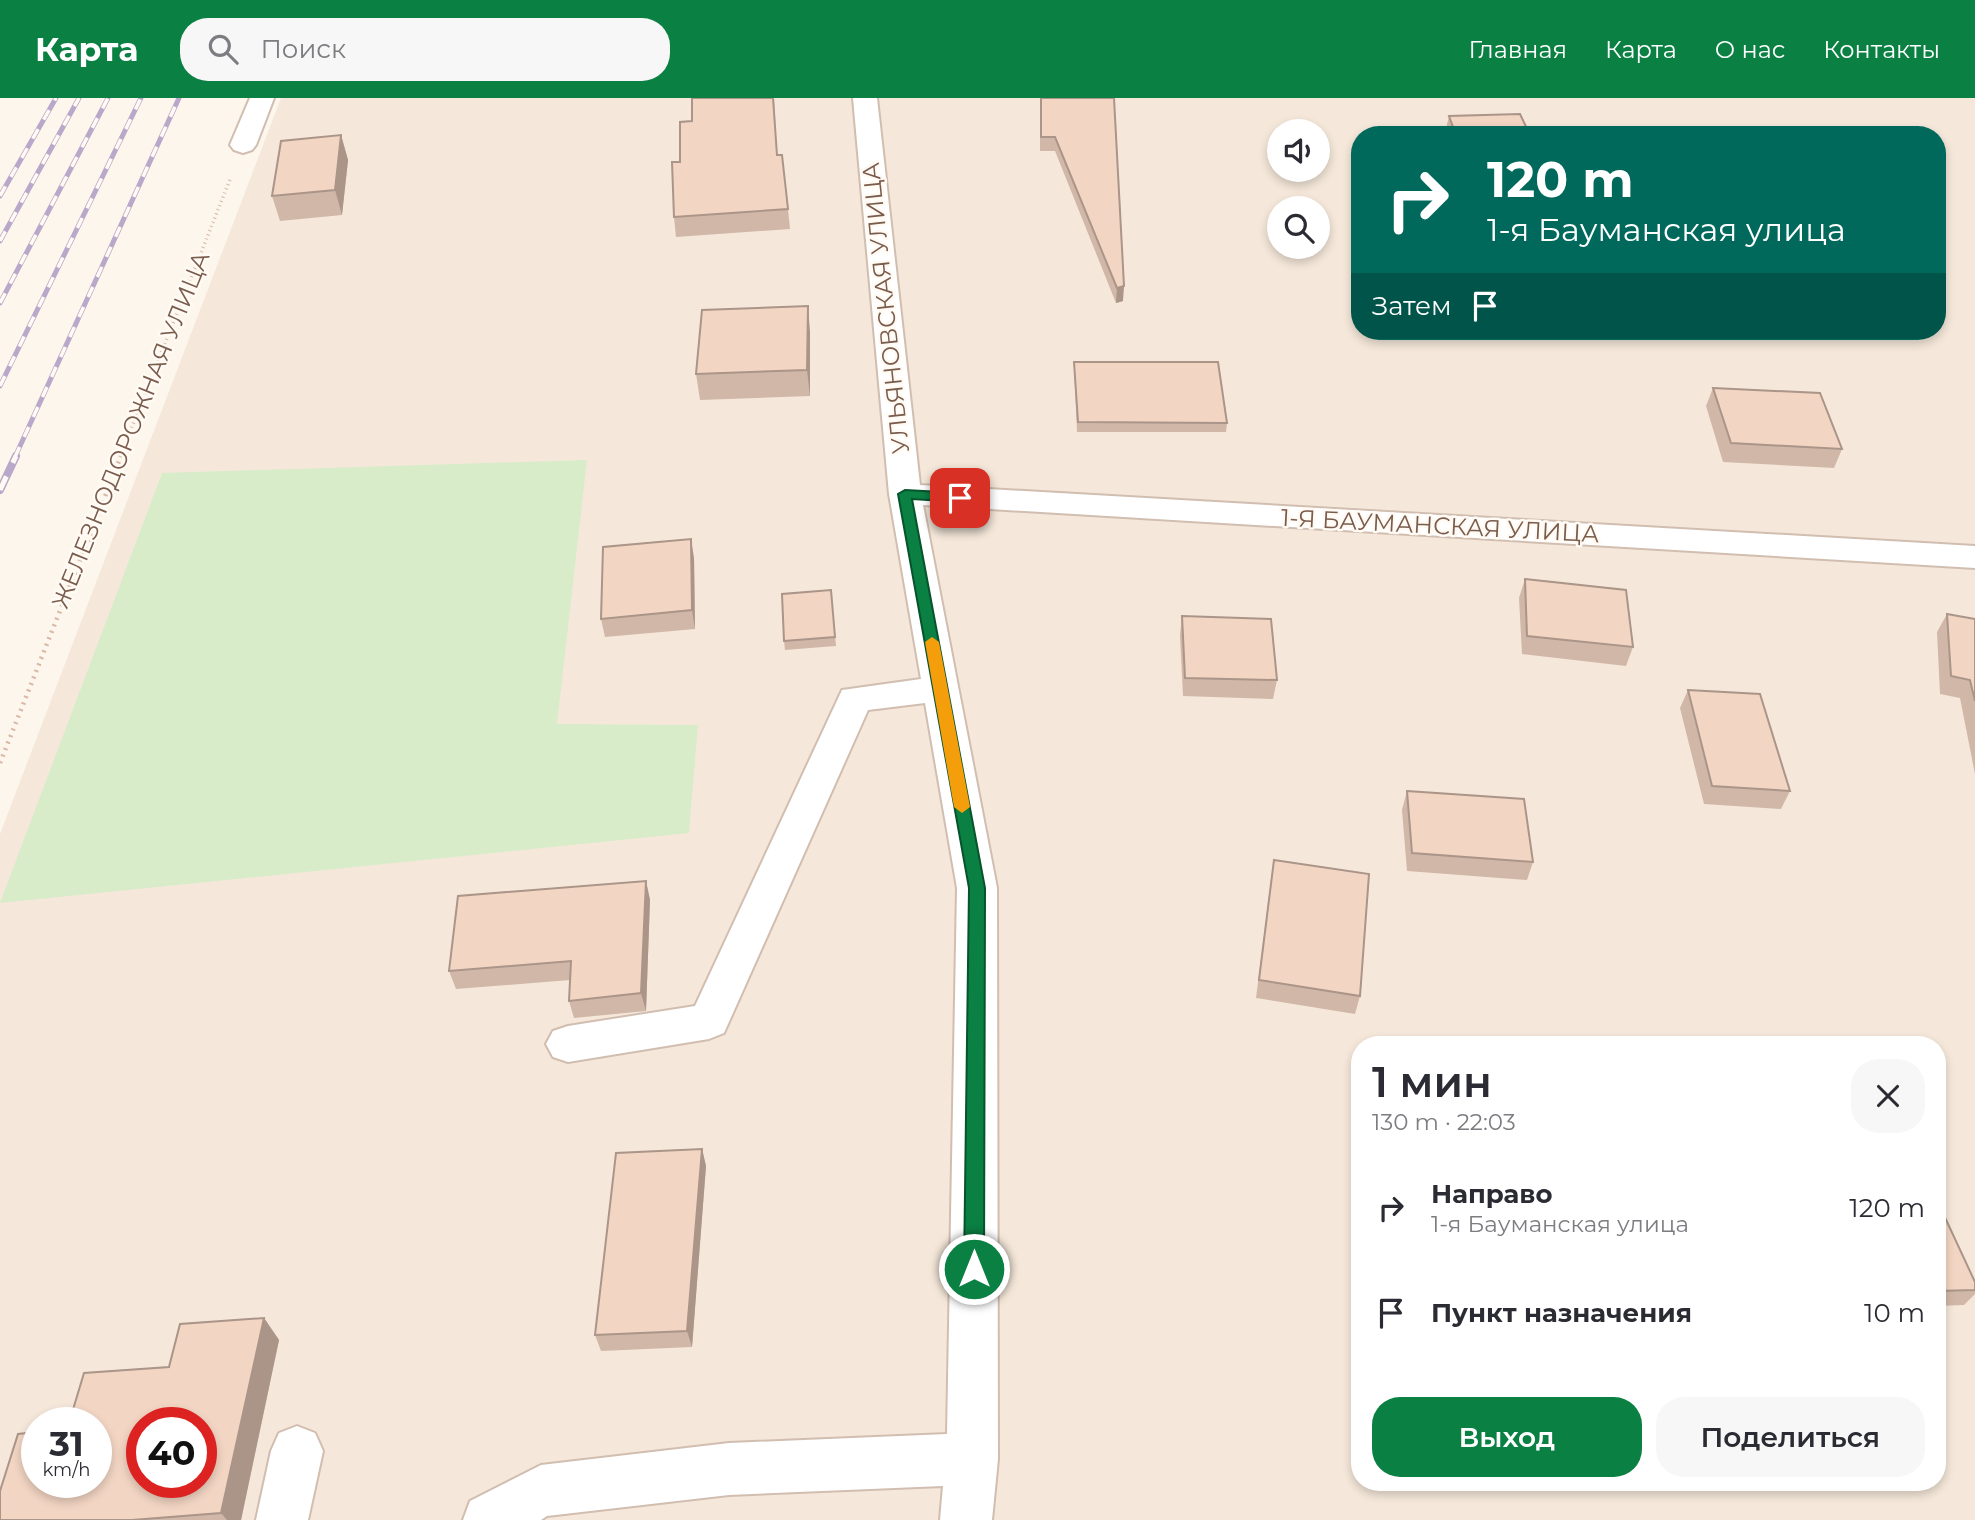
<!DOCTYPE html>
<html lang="ru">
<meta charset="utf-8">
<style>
body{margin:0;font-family:Montserrat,sans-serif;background:#f7f7f7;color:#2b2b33;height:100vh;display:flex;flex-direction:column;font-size:26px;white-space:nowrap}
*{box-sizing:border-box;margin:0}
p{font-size:23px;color:#7c7c81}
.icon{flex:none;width:38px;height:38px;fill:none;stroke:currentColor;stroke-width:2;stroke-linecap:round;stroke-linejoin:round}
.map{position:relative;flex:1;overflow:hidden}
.sheet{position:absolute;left:1351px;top:938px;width:595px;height:455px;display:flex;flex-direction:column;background:#fff;border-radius:28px;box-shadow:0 4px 10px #0003}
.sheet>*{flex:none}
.hud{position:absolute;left:1351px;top:28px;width:595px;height:214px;border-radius:28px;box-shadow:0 4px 10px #0003;background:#00695c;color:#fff;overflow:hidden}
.controls{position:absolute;left:1267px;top:21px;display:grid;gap:14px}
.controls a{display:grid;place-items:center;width:63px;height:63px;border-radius:50%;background:#fff;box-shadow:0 4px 10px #0003;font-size:35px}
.speed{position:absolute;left:21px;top:1309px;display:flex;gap:14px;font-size:35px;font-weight:700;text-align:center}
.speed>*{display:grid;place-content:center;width:91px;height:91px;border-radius:50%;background:#fff;box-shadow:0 4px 10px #0003;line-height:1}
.speed small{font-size:18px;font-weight:400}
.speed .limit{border:10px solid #d22;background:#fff;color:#111}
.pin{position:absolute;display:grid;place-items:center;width:60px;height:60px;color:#fff;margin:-30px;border-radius:14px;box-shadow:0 4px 10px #0006}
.me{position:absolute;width:77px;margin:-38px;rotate:0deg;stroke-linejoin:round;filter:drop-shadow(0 0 5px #0008)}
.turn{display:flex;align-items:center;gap:24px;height:147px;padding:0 21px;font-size:32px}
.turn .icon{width:91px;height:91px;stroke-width:2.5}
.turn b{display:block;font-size:49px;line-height:60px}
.then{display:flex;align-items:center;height:66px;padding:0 21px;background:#0003;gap:14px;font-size:26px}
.round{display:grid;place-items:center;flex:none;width:74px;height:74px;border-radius:28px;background:#f7f7f7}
.summary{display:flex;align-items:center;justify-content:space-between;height:119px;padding:0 21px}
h1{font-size:42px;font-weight:600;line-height:52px}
.action{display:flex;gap:14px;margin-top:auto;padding:14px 21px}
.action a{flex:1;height:80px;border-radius:28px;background:#0b8043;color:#fff;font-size:28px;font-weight:600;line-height:80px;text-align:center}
.action a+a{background:#f7f7f7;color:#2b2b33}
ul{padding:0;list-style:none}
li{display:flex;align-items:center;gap:21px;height:105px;padding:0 21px}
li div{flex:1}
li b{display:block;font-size:26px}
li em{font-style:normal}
header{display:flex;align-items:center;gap:42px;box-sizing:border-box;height:98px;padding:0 35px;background:#0b8043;color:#fff}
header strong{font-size:33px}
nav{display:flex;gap:38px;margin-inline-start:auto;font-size:24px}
.search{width:490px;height:63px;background:#f7f7f7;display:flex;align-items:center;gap:18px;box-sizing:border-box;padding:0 24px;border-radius:28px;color:#7c7c81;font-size:26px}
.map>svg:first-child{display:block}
</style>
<header>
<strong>Карта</strong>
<div class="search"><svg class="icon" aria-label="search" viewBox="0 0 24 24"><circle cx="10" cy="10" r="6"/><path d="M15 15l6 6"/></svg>Поиск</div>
<nav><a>Главная</a><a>Карта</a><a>О нас</a><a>Контакты</a></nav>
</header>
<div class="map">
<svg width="1975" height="1422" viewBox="0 0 1975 1422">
<rect width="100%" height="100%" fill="#fdf6ec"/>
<path fill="#f5e8da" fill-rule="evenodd" d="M281 0H1975V1422H0V736ZM1279 33H1318V72H1279ZM1360 37H1937V233H1360ZM1279 110H1318V149H1279ZM1360 947H1937V1384H1360ZM37 1325H96V1384H37ZM142 1325H201V1384H142Z"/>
<path fill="#d8ecc9" d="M587 362 557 626 698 627 689 735 0 805 162 375Z"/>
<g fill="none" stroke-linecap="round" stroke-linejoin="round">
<g stroke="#d1beb0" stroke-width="4">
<g id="minor">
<path d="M250 0H274L256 47 252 52 243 55 234 52 230 47Z"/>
<path d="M853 0H877L920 387 1975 448V470L923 407 997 790 998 1361 992 1422H940L943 1388 729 1397 547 1418 541 1422H463L470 1403 541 1367 729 1345 947 1336 957 790 925 605 868 612 724 935 709 941 568 964 553 959 546 946 553 933 568 928 695 908 842 592 921 581 889 396Z"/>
<path d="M297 1328 315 1335 323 1353 308 1422H256L271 1353 279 1335Z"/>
</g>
</g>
<path stroke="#d9b8a5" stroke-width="3.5" stroke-dasharray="1 3.5" stroke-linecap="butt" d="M120 359 231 79"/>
<path stroke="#d9b8a5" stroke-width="4.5" stroke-dasharray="2 5" stroke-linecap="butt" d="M0 665 121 358"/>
<use href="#minor" fill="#fff" fill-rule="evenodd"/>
<g stroke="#b9a8c9" stroke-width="5">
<g id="rail-far1">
<path d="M0 98 56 0"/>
<path d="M0 143 79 0"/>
<path d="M0 205 108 0"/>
<path d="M0 288 141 0"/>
<path d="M15 359 179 0"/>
</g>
</g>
<g stroke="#b9a8c9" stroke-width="8">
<path id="rail" d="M0 392 16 358"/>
</g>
<use href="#rail-far1" stroke="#fffaf3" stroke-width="3.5" stroke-dasharray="11" stroke-linecap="butt"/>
<use href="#rail" stroke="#fffaf3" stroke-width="5" stroke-dasharray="15" stroke-linecap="butt"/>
</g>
<g fill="#d1b7a8">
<path d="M692 0H774L777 57 788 111 790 131 676 139 674 119 680 64 692 23Z"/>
<path d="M1040 0 1123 203 1116 205 1055 53H1040Z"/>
<path d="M1449 18 1530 37H1446L1445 35Z"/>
<path d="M341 37 348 62 342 117 280 123 272 98Z"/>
<path d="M810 234V298L700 302 696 276Z"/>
<path d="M1074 264 1227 325 1226 334H1077Z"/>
<path d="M1713 290 1842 351 1834 370 1723 364 1706 308Z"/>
<path d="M694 460 695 531 605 539 601 521Z"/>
<path d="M1525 481 1633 549 1626 568 1522 556 1519 500Z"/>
<path d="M831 492 836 548 785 552 784 543Z"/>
<path d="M1947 516 1975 521V676L1960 600 1940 596 1937 534Z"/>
<path d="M1182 518 1277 582 1273 601 1183 598 1180 537Z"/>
<path d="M1688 592 1790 693 1781 711 1704 706 1680 610Z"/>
<path d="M1407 693 1533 764 1527 782 1407 773 1402 712Z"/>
<path d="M1274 762 1360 898 1355 916 1256 900 1271 780Z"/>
<path d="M646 783 650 802 646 913 574 920 569 903 570 882 456 891 449 873Z"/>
<path d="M702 1051 706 1068 692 1249 601 1253 595 1237Z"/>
<path d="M1937 1113 1975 1184V1196L1964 1207 1937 1208Z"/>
<path d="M264 1220 279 1242 241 1422H0L37 1384 169 1269Z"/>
</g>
<g fill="#aa9588">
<path d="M341 37 348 62 342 117 335 92Z"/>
<path d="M1124 188 1123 203 1116 205 1117 190Z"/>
<path d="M808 208 810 234V298L807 272Z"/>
<path d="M691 441 694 460 695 531 692 512Z"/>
<path d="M646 783 650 802 646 913 641 895Z"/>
<path d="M702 1051 706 1068 692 1249 687 1233Z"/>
<path d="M264 1220 279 1242 241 1422H227L221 1415Z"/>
</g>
<g fill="#f3d5c3" stroke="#aa9588" stroke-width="2" fill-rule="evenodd">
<path d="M692 0H773L777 57H782L788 111 674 119 672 64H680V24L692 23Z"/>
<path d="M1041 0H1114L1124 188 1117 190 1055 39H1041Z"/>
<path d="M1520 16 1530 37H1456L1449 18Z"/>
<path d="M341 37 335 92 272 98 281 43Z"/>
<path d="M808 208 807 272 696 276 702 212Z"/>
<path d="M1074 264H1218L1227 325 1078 324Z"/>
<path d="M1713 290 1820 295 1842 351 1731 345Z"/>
<path d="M691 441 692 512 601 521 603 449Z"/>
<path d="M1525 481 1626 492 1633 549 1527 538Z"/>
<path d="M831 492 835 539 784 543 782 496Z"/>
<path d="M1947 516 1975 521V603L1970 582 1951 578Z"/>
<path d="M1182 518 1271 521 1277 582 1185 580Z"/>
<path d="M1688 592 1760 596 1790 693 1712 688Z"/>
<path d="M1407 693 1524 701 1533 764 1412 755Z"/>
<path d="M1274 762 1369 776 1360 898 1259 882Z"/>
<path d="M646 783 641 895 569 903 571 863 449 873 458 798Z"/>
<path d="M702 1051 687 1233 595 1237 616 1055Z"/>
<path d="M1937 1113H1942L1975 1184V1192L1937 1193Z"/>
<path d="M264 1220 221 1415 132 1422H0V1393L18 1336 37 1334V1384H96V1325H69L84 1275 169 1269 180 1226ZM142 1325H201V1384H142Z"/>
</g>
<path fill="#0b8043" stroke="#07532c" stroke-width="2" d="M905 392 960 395 966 400 960 404 912 401 985 790 984 1171 981 1177 974 1180 967 1177 964 1171 969 790 898 396Z"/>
<path fill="#f59e0b" d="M932 539 939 544 970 709 962 715 954 709 925 544Z"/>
<g text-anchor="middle" stroke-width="5" stroke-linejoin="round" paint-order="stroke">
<g font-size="24" fill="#7a5c4d" stroke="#fffaf3">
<text transform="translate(886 210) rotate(-96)" y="8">УЛЬЯНОВСКАЯ УЛИЦА</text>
<text transform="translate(131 332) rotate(-68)" y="8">ЖЕЛЕЗНОДОРОЖНАЯ УЛИЦА</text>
<text transform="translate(1440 428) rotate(3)" y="8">1-Я БАУМАНСКАЯ УЛИЦА</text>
</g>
</g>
</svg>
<div class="controls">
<a><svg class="icon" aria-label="sound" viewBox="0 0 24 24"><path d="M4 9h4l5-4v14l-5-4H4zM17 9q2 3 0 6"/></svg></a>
<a><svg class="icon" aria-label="search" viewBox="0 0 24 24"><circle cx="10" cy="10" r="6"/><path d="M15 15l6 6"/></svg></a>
</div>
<div class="speed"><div>31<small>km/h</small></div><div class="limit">40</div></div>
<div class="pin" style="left:960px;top:400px;background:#d93025"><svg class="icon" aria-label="arrive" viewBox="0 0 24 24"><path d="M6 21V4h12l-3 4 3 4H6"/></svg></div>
<svg class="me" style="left:974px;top:1171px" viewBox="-20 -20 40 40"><circle r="17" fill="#0b8043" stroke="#fff" stroke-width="3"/><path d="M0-11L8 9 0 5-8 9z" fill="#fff"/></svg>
<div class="hud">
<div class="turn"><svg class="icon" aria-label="right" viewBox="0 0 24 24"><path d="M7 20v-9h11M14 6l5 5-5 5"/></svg><div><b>120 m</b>1-я Бауманская улица</div></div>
<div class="then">Затем<svg class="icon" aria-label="arrive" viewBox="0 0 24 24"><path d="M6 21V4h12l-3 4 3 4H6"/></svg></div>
</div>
<section class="sheet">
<div class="summary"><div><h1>1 мин</h1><p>130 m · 22:03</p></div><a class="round"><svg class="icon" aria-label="close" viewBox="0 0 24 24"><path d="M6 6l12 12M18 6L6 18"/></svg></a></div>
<ul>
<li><svg class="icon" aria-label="right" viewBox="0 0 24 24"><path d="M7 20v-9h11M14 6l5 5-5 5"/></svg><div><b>Направо</b><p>1-я Бауманская улица</p></div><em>120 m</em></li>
<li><svg class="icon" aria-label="arrive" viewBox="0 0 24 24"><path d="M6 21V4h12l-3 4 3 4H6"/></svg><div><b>Пункт назначения</b></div><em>10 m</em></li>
</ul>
<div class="action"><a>Выход</a><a>Поделиться</a></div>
</section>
</div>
